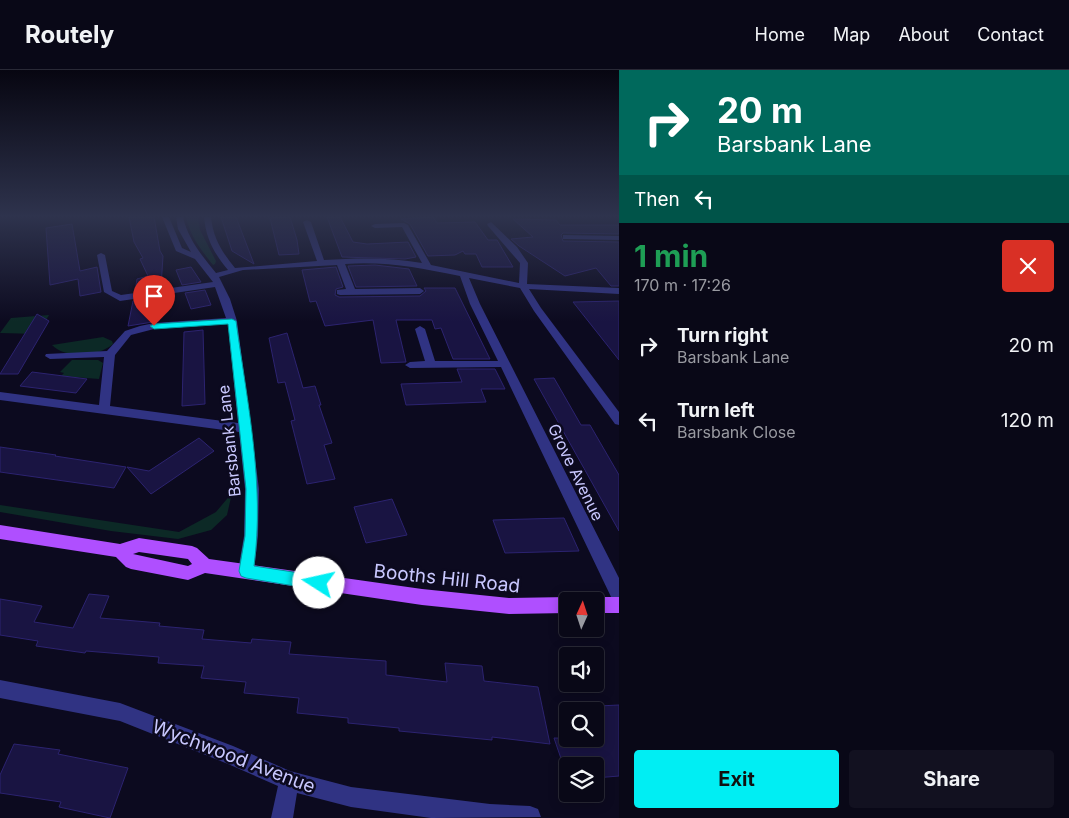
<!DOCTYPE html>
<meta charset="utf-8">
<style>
body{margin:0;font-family:Inter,sans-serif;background:#121120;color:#f1f3f6;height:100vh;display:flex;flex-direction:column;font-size:19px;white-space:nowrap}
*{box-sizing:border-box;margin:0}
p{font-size:16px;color:#999aa1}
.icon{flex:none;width:28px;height:28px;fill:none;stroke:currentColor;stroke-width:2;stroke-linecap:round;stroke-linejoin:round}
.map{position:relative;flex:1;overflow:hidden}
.panel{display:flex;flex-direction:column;background:#090817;width:450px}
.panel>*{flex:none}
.top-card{background:#00695c;color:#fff;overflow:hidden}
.needle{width:32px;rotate:3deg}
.fabs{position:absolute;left:559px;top:522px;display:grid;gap:10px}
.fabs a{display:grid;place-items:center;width:45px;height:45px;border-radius:5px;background:#090817;box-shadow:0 2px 12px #0003,0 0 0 1px #292936;font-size:25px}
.pin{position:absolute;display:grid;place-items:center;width:42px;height:42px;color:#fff;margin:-51px -21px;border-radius:50% 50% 50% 0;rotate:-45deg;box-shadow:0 0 5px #0007}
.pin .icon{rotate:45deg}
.me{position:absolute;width:55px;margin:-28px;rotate:280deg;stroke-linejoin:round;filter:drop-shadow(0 0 4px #0008)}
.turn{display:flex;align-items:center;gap:18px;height:105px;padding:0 15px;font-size:22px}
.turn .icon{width:65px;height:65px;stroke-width:2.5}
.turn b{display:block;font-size:35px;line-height:42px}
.then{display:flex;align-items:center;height:48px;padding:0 15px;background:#0003;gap:10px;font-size:19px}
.round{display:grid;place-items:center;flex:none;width:52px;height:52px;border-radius:5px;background:#121120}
.overview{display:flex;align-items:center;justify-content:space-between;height:85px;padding:0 15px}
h1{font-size:30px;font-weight:700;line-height:38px;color:#1e9e55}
.action{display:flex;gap:10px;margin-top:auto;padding:10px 15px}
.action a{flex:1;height:58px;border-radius:5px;background:#00eef3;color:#111;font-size:20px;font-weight:700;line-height:58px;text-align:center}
.action a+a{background:#121120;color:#f1f3f6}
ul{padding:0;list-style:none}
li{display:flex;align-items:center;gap:15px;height:75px;padding:0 15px}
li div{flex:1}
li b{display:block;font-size:19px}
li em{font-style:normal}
header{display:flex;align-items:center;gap:30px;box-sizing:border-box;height:70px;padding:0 25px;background:#090817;border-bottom:1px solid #292936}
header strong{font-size:24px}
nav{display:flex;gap:28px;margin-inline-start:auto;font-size:18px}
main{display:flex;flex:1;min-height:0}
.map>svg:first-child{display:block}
</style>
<header>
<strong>Routely</strong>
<nav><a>Home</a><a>Map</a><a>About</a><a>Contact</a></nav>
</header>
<main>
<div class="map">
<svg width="619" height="748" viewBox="0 0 619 748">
<rect width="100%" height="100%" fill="#0c0a1f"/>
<g fill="#0c2926">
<path d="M186 147H198L200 160 216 191 215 194 213 195C201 180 190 166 186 147Z"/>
<path d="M49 245 38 264 0 263 11 248Z"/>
<path d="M103 267 112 271 113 274C98 287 65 289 52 275Z"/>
<path d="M72 290H98L103 293 99 309 61 306 64 303 60 302Z"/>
<path d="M232 423 227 445 211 460 178 469 111 461 0 442V435L179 462 216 442Z"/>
</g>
<g fill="#191442" stroke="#2c2370">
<path d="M129 147H154L160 181 163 186 161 217 135 221 137 209 148 206 140 189 143 188 134 172Z"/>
<path d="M221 147H236L254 194 232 181Z"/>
<path d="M290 147 297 170 299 184 279 185 270 148Z"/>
<path d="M327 147H340L353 172 367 174 408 172 416 187 405 189 342 187Z"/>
<path d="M433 147 437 153 475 152 488 170H497L513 197H482L476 184H465L463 181 455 185 428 186 410 154 401 149Z"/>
<path d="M513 149 556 150 560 155H619V164L563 163 561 165 563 171 619 172V216H611L596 198 565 206 519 176 511 169 533 167Z"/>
<path d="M72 154 80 201 97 197 101 222 80 226 78 209 50 215 46 158Z"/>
<path d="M375 195 409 199 417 216 356 217 348 196Z"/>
<path d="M191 197 201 212 182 215 176 200Z"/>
<path d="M336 197 343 217 336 219 335 225 339 227 420 226 426 221 424 218H455L490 289H453L441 258 435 259 432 250H396L406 292 381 293 373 250 325 256 316 231 310 232 302 200Z"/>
<path d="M205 220 211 235 191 239 185 223Z"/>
<path d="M161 227 159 251 128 256 133 231Z"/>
<path d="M619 231V290L573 232Z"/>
<path d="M37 244 49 251 18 304H0Z"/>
<path d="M203 260 205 334 182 336 184 262Z"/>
<path d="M287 263 303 318 315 316 321 335H319L332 373 324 375 335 409 307 414 291 351 295 350 285 312 278 313 269 268Z"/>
<path d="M457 299H495L505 319H481L486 332 406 335 401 314 462 312Z"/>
<path d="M32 302 87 309 76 323 20 316Z"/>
<path d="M554 308 581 355H590L619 405V461L534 309Z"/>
<path d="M199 368 214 381 151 424 127 397 149 401Z"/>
<path d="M0 377 56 385 55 386 126 397 114 418 0 402Z"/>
<path d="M392 429 407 465 366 473 354 437Z"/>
<path d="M564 448 579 481 505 483 493 450Z"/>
<path d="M89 524 109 526 100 548 160 553 159 556 204 560 202 569 251 573 252 569 291 572 289 584 386 591V605L447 612 445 593 482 596 484 611 538 617 550 674 492 667V670L399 661V658L348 653V648L297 643 299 628 244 623 246 612 201 608 204 596 158 593 159 587 86 581 85 583 36 576 38 571 0 565V529L42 536 34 552 73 558Z"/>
<path d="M619 635V706L595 708V696H568V709L554 668 595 669V641H579L577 637Z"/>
<path d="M14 674 60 680 58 684 128 698 110 748 59 737 61 732 0 723V705Z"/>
</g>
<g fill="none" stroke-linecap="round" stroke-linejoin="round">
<g fill="#303383" fill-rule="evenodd">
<path d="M162 147H169L182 178 191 182 178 159 176 147H183C188 169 202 186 216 203L228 200C214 183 206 169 204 147H211C213 168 222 182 235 198L317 191 303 152 307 150 311 152 324 190C357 188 389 187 422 193L402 157 375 158 371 156 375 154 404 153 408 155 431 195 519 213 520 193 488 156 487 154 491 152 517 177 528 193 527 214 619 218V224L529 219 541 238 619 342V355L615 354 534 241 520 218 469 208 480 234 619 508V533L613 531 501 297 410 298 405 295 410 292 425 291 415 259 420 256 425 259 435 291H498L470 234 460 206C420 198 386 191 345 194L355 219 420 218 424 221 420 224 340 225 337 224V220L346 219 337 195 243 200 219 207 230 229 237 251 259 419 258 466 254 501 251 506 246 508 241 506 238 501 244 466 245 419 239 362 0 330V322L99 335 104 287 50 289 45 286 46 284 107 281 125 261 140 256 154 253 226 248 215 217 120 231 104 222 97 185 101 183 105 185 112 221 121 225 213 212 195 189 176 181ZM228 254 238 353 110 336 115 285 131 265 154 259Z"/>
<path d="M563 165 619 166V170L566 169H563Z"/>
<path d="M0 610 120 633 233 676 290 701 351 717 490 734 530 736 538 739 541 747 431 748 351 737 297 723 293 748H271L278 716 228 694 120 651 0 628Z"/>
</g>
<g fill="#af4fff" fill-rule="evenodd">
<path d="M0 455 120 474 139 468 192 476 197 478 209 489 422 519 509 528 568 527 575 531H568V543L509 544 422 535 205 503 188 510 131 499 126 497 116 487 0 469ZM139 482 188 489 192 494 188 496 133 484Z"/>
<path d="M595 527H619V543H595V531H588Z"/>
</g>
</g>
<linearGradient id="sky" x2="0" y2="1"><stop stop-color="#070611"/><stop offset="0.58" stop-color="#2e334d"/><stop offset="1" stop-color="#2e334d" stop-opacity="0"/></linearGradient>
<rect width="619" height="252" fill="url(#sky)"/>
<path fill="#00eef3" stroke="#009b9e" d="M232 249 236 251C247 332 265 414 254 496L319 506 324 508 327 513 324 518 319 520 246 508 241 506 239 501 245 466 246 419 228 254 154 259 150 256 154 254Z"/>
<g text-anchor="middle" stroke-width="5" stroke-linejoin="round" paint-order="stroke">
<g font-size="16" fill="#c9c8ff" stroke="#0c0a1f">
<text transform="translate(229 371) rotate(-96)" y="6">Barsbank Lane</text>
<text transform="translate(576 402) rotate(64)" y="6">Grove Avenue</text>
</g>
<g font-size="19" fill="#c9c8ff" stroke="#0c0a1f">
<text transform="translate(447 508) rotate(6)" y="7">Booths Hill Road</text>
<text transform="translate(234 686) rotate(21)" y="7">Wychwood Avenue</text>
</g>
</g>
</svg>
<div class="fabs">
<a><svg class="needle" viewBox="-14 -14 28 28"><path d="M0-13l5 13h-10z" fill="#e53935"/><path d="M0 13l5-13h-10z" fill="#999aa1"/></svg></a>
<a><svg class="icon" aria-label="sound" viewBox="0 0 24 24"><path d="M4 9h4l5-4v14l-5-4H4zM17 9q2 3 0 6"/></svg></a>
<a><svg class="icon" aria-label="search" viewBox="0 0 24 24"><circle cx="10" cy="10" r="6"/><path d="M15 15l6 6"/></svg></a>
<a><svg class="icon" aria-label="layers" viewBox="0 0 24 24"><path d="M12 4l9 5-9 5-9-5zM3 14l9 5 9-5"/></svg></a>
</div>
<div class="pin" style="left:154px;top:256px;background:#d93025"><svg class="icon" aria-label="arrive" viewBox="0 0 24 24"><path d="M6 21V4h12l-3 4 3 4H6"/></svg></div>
<svg class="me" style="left:319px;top:513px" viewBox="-20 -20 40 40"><circle r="19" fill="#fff"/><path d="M0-13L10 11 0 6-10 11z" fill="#00eef3"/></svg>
</div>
<section class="panel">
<div class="top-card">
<div class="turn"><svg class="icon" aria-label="right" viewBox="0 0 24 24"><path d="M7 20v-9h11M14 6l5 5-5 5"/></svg><div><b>20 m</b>Barsbank Lane</div></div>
<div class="then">Then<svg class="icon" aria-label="left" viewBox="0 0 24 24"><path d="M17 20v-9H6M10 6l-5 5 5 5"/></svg></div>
</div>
<div class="overview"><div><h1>1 min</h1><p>170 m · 17:26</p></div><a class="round" style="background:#d93025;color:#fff"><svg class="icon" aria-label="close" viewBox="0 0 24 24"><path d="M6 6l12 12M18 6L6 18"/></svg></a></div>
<ul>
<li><svg class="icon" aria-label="right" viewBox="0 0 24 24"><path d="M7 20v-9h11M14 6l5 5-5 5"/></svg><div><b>Turn right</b><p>Barsbank Lane</p></div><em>20 m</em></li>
<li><svg class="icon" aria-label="left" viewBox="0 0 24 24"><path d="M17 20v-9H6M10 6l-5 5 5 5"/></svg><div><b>Turn left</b><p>Barsbank Close</p></div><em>120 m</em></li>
</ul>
<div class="action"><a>Exit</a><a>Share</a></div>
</section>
</main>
